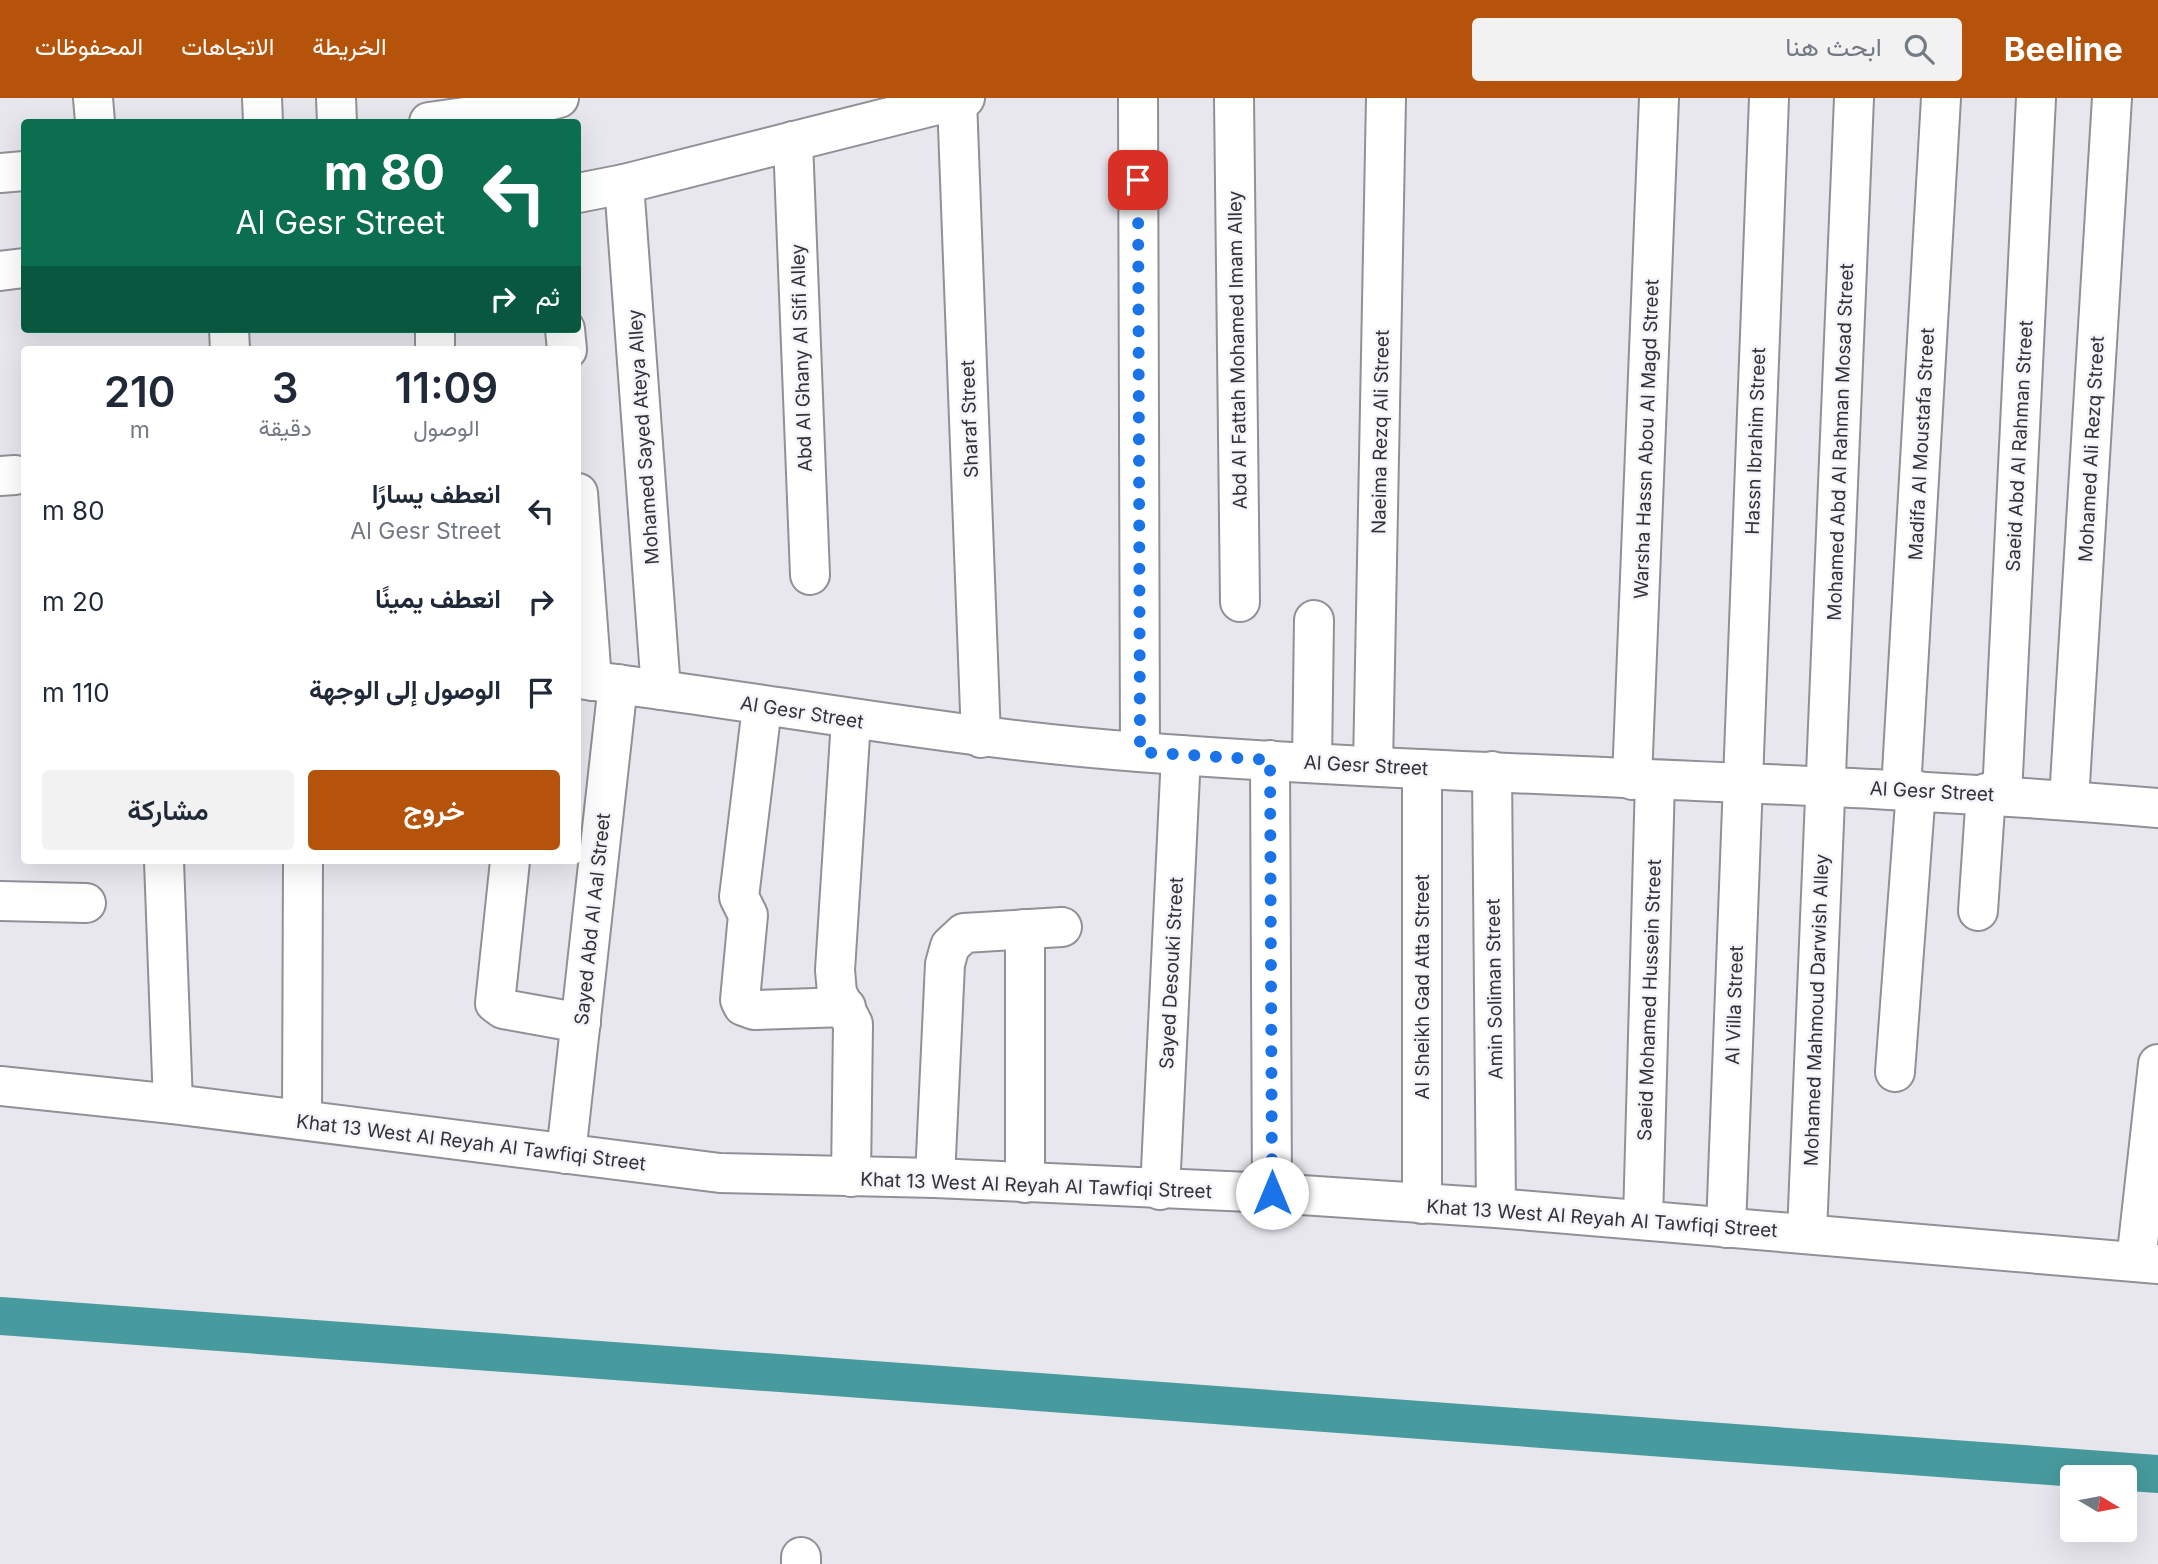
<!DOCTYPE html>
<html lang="ar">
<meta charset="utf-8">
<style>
body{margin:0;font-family:Inter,Vazirmatn,sans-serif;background:#f2f2f3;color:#1f2937;direction:rtl;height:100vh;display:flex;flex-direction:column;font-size:26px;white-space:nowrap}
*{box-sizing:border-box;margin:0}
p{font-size:23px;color:#747a83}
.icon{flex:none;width:38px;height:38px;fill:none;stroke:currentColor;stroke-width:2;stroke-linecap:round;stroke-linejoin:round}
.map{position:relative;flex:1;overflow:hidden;direction:ltr}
.drawer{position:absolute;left:21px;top:248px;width:560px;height:518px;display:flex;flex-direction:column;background:#fff;border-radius:7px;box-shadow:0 7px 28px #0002;direction:rtl}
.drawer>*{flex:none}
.top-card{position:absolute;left:21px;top:21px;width:560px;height:214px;border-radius:7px;box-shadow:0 7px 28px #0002;direction:rtl;background:#0b6e4f;color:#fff;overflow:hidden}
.needle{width:46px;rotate:100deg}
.tools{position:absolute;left:2060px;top:1367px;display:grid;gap:14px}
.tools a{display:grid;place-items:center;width:77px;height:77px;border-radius:7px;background:#fff;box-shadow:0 7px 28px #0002;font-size:35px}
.pin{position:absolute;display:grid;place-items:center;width:60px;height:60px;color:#fff;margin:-30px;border-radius:14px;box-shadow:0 4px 10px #0006}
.me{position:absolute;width:77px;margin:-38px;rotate:0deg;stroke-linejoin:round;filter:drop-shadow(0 0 5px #0008)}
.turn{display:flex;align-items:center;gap:24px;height:147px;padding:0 21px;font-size:32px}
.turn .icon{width:91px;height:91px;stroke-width:2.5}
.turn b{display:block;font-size:49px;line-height:60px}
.then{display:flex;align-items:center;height:66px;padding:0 21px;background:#0003;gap:14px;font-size:26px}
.eta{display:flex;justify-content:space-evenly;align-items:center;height:119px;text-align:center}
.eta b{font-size:42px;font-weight:600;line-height:49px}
.primary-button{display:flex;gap:14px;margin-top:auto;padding:14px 21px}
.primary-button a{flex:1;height:80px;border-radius:7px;background:#b45309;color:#fff;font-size:28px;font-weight:600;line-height:80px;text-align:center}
.primary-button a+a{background:#f2f2f3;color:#1f2937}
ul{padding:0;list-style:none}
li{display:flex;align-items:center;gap:21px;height:91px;padding:0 21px}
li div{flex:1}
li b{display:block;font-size:26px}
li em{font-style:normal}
header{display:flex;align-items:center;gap:42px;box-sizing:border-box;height:98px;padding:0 35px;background:#b45309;color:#fff}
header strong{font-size:33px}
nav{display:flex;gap:38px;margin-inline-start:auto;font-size:24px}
.search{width:490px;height:63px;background:#f2f2f3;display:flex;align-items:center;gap:18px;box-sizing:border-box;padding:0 24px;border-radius:7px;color:#747a83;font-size:26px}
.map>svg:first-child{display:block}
</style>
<header>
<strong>Beeline</strong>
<div class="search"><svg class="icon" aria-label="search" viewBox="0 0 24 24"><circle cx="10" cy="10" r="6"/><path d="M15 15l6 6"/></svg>ابحث هنا</div>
<nav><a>الخريطة</a><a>الاتجاهات</a><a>المحفوظات</a></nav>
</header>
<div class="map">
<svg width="2158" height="1466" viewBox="0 0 2158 1466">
<rect width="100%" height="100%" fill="#e8e7ee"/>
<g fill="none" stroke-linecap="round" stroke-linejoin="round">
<path stroke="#479a9d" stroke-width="38" d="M0 1218 2158 1376"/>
<g stroke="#919097" stroke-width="42">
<g id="minor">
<path d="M93 0 95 24"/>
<path d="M262 0 263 24"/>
<path d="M336 0 337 24"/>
<path d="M1138 0 1140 654"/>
<path d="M1234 0 1240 504"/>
<path d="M957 2 981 640"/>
<path d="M429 24 509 13 559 0"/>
<path d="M793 43 810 477"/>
<path d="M0 75 24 73"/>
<path d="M624 86 661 592"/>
<path d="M578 95 624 86 965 0"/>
<path d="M0 173 24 170"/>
<path d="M229 231 230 252"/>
<path d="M435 231V252"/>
<path d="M565 231 567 252"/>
<path d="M0 378 15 377"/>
<path d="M578 395 592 583"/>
<path d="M578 581C765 604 950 640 1139 654 1478 680 1819 681 2158 710"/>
<path d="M762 609 739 799 748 817 740 902 743 908 754 912 846 909"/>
<path d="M851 622 835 872 837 895 853 926 851 1079"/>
<path d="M1270 662 1272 1095"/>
<path d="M1312 664 1314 522"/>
<path d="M1373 668 1386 0"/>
<path d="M1492 673 1496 1110"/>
<path d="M1632 682 1659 0"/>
<path d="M1901 692 1941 0"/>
<path d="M2002 697 2036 0"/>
<path d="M2069 702 2112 0"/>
<path d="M164 763 173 1006"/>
<path d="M510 763 495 905 503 911 581 925"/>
<path d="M0 803 86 805"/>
<path d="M1978 813 1986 695"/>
<path d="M1895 974 1916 692"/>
<path d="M0 988 173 1006 720 1075 935 1080 1272 1095 1496 1110 2158 1166"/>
<path d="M302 1022 303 763"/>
<path d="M566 1056 618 586"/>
<path d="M935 1080 945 866 950 848 964 835 1062 829"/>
<path d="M1025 1085V831"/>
<path d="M1160 1092 1181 657"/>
<path d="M1422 1106V671"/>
<path d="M1643 1122 1655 682"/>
<path d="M1726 1130 1769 0"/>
<path d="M1807 1135 1854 0"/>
<path d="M2136 1164 2158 966"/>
<path d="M801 1459V1466"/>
</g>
</g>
<use href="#minor" stroke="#fff" stroke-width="38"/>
</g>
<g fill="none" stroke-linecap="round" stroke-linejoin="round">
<path stroke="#1a73e8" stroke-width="12" stroke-dasharray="0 21.6" d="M1138 82 1140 654 1270 662 1272 1095"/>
</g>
<g text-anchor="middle" stroke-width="5" stroke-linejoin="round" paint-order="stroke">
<g font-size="19" fill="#333336" stroke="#f5f4fb">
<text transform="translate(1237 252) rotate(-91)" y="7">Abd Al Fattah Mohamed Imam Alley</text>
<text transform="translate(801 260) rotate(-92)" y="7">Abd Al Ghany Al Sifi Alley</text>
<text transform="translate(969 321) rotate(-92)" y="7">Sharaf Street</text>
<text transform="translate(1380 334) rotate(-89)" y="7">Naeima Rezq Ali Street</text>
<text transform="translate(643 339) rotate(-94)" y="7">Mohamed Sayed Ateya Alley</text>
<text transform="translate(1646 341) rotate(-88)" y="7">Warsha Hassn Abou Al Magd Street</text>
<text transform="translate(1755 343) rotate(-88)" y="7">Hassn Ibrahim Street</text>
<text transform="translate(1840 344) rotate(-88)" y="7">Mohamed Abd Al Rahman Mosad Street</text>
<text transform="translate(1921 346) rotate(-87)" y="7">Madifa Al Moustafa Street</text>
<text transform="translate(2019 348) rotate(-87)" y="7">Saeid Abd Al Rahman Street</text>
<text transform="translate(2091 351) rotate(-87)" y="7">Mohamed Ali Rezq Street</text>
<text transform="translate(802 614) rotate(9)" y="7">Al Gesr Street</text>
<text transform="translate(1366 667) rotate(3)" y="7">Al Gesr Street</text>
<text transform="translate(1932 693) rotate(3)" y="7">Al Gesr Street</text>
<text transform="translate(592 821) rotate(-84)" y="7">Sayed Abd Al Aal Street</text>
<text transform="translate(1171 875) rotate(-87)" y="7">Sayed Desouki Street</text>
<text transform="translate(1422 889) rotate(-90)" y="7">Al Sheikh Gad Atta Street</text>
<text transform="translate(1494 891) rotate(-91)" y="7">Amin Soliman Street</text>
<text transform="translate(1649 902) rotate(-88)" y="7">Saeid Mohamed Hussein Street</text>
<text transform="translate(1734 907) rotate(-88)" y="7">Al Villa Street</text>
<text transform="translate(1816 912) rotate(-88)" y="7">Mohamed Mahmoud Darwish Alley</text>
<text transform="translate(471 1044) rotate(7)" y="7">Khat 13 West Al Reyah Al Tawfiqi Street</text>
<text transform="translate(1036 1087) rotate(2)" y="7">Khat 13 West Al Reyah Al Tawfiqi Street</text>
<text transform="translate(1602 1120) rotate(4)" y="7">Khat 13 West Al Reyah Al Tawfiqi Street</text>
</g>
</g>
</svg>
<div class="tools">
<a><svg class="needle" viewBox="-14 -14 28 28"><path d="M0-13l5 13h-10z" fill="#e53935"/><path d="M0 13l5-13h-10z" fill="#747a83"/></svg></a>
</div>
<div class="pin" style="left:1138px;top:82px;background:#d93025"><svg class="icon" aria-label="arrive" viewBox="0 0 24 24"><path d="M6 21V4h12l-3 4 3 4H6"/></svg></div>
<svg class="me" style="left:1272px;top:1095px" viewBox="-20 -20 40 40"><circle r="19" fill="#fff"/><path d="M0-13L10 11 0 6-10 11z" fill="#1a73e8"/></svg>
<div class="top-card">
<div class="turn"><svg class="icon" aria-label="left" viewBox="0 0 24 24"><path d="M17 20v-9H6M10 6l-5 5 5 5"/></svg><div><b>80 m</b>Al Gesr Street</div></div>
<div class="then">ثم<svg class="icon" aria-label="right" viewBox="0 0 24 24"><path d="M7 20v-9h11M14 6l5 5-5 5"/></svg></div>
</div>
<section class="drawer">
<div class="eta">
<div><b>11:09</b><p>الوصول</p></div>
<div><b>3</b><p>دقيقة</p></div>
<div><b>210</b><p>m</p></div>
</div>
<ul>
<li><svg class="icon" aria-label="left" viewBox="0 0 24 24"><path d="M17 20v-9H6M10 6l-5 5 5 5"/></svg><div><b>انعطف يسارًا</b><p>Al Gesr Street</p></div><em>80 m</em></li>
<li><svg class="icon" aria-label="right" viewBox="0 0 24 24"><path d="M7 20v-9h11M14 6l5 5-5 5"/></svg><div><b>انعطف يمينًا</b></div><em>20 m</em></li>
<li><svg class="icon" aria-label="arrive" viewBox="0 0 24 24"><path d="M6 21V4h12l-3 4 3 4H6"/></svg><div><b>الوصول إلى الوجهة</b></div><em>110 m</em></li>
</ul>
<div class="primary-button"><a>خروج</a><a>مشاركة</a></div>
</section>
</div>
